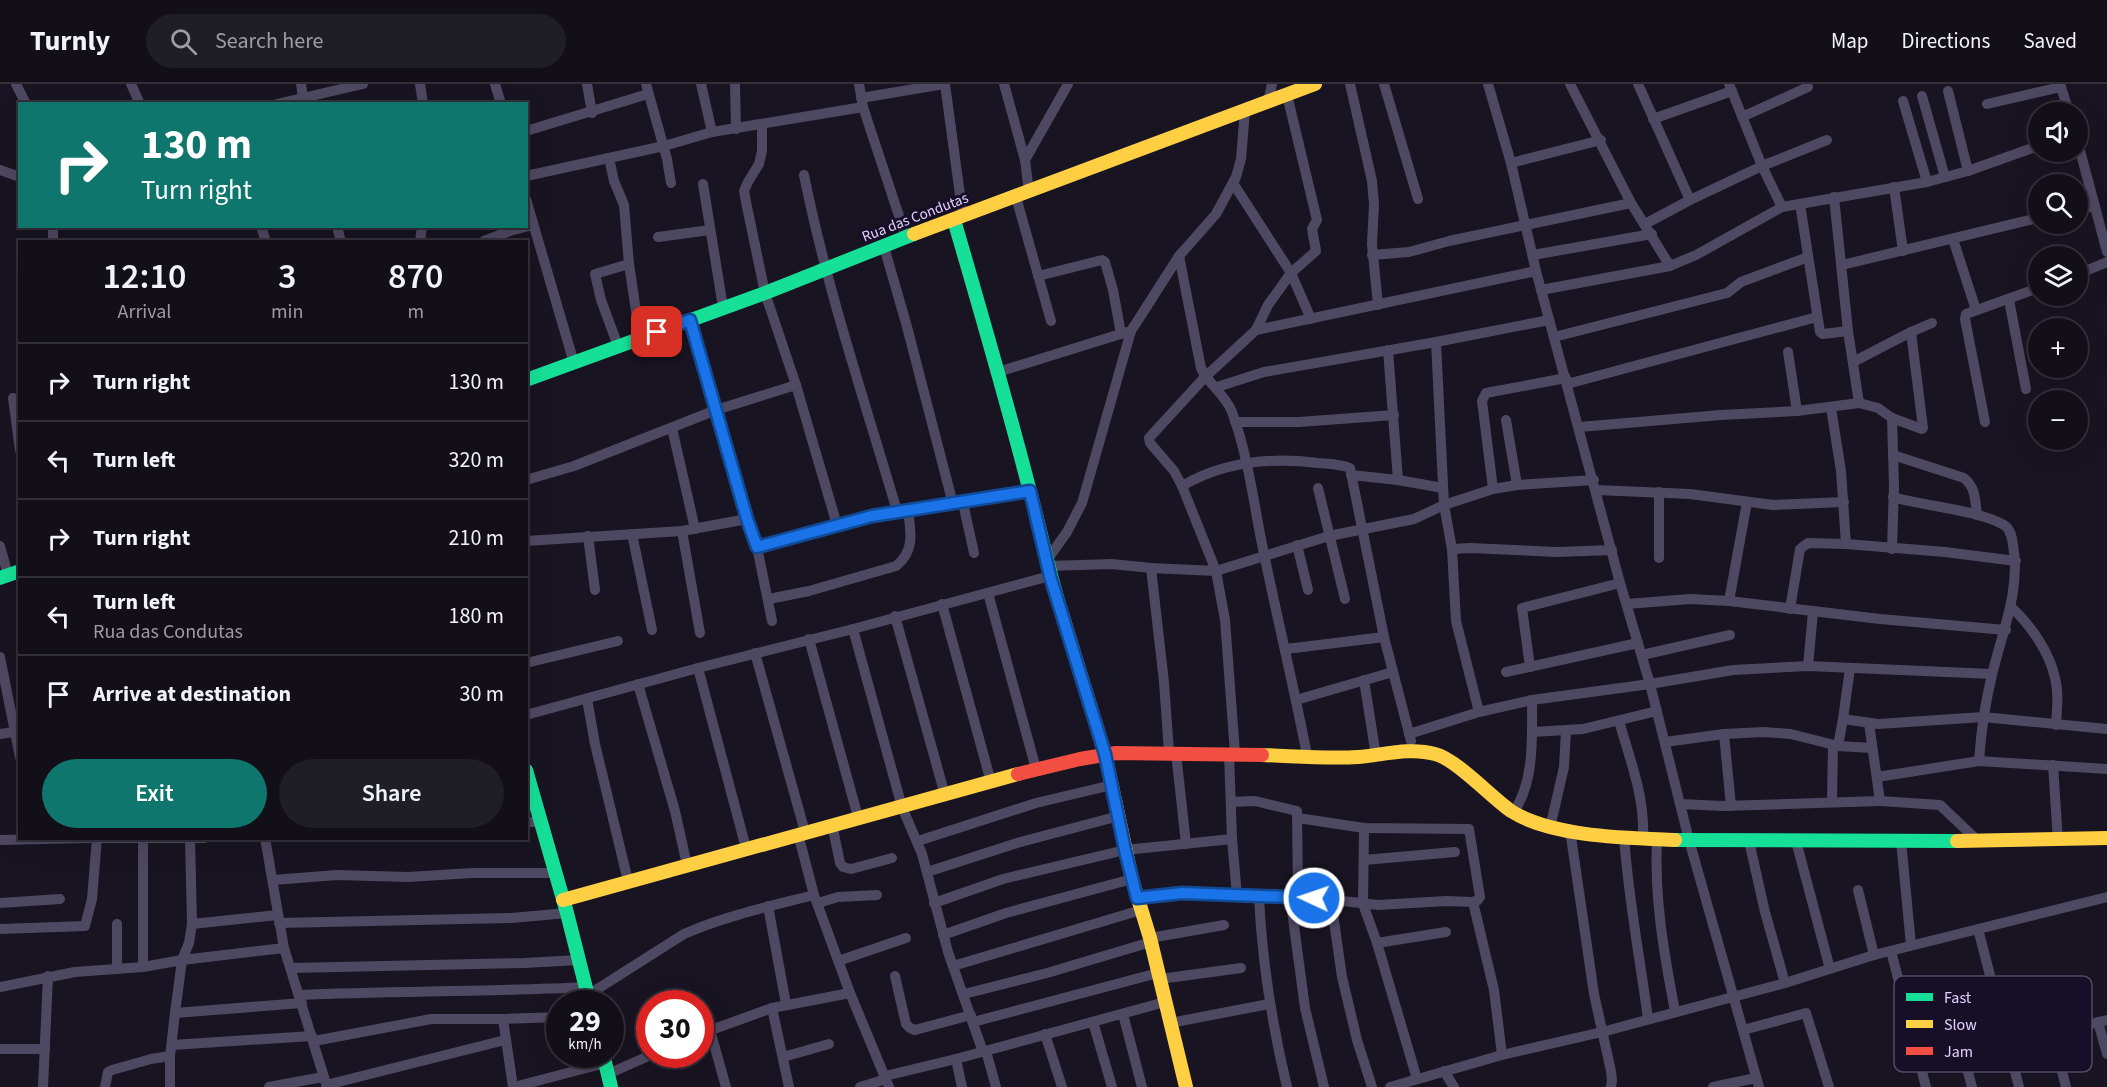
<!DOCTYPE html>
<meta charset="utf-8">
<style>
body{margin:0;font-family:"Source Sans 3",sans-serif;background:#1f1d26;color:#f1f3f6;height:100vh;display:flex;flex-direction:column;font-size:22px;white-space:nowrap}
*{box-sizing:border-box;margin:0}
p{font-size:20px;color:#9c9ca2}
.icon{flex:none;width:33px;height:33px;fill:none;stroke:currentColor;stroke-width:2;stroke-linecap:round;stroke-linejoin:round}
.map{position:relative;flex:1;overflow:hidden}
.panel{position:absolute;left:18px;top:156px;width:510px;height:600px;display:flex;flex-direction:column;background:#120f19;border-radius:0px;box-shadow:0 6px 24px #0002,0 0 0 2px #312f38}
.panel>*{flex:none}
.banner{position:absolute;left:18px;top:18px;width:510px;height:126px;border-radius:0px;box-shadow:0 6px 24px #0002,0 0 0 2px #312f38;background:#0f766e;color:#fff;overflow:hidden}
.fabs{position:absolute;left:2028px;top:18px;display:grid;gap:12px}
.fabs a{display:grid;place-items:center;width:60px;height:60px;border-radius:50%;background:#120f19;box-shadow:0 6px 24px #0002,0 0 0 2px #312f38;font-size:30px}
.speed{position:absolute;left:546px;top:906px;display:flex;gap:12px;font-size:30px;font-weight:700;text-align:center}
.speed>*{display:grid;place-content:center;width:78px;height:78px;border-radius:50%;background:#120f19;box-shadow:0 6px 24px #0002,0 0 0 2px #312f38;line-height:1}
.speed small{font-size:15px;font-weight:400}
.speed .limit{border:9px solid #d22;background:#fff;color:#111}
.pin{position:absolute;display:grid;place-items:center;width:51px;height:51px;color:#fff;margin:-26px;border-radius:12px;box-shadow:0 3px 9px #0006}
.me{position:absolute;width:66px;margin:-33px;rotate:273deg;stroke-linejoin:round;filter:drop-shadow(0 0 4px #0008)}
.turn{display:flex;align-items:center;gap:21px;height:126px;padding:0 24px;font-size:27px}
.turn .icon{width:78px;height:78px;stroke-width:2.5}
.turn b{display:block;font-size:42px;line-height:51px}
.eta{display:flex;justify-content:space-evenly;align-items:center;height:102px;text-align:center}
.eta b{font-size:36px;font-weight:600;line-height:42px}
.cta{display:flex;gap:12px;margin-top:auto;padding:12px 24px}
.cta a{flex:1;height:69px;border-radius:36px;background:#0f766e;color:#fff;font-size:24px;font-weight:600;line-height:69px;text-align:center}
.cta a+a{background:#1f1d26;color:#f1f3f6}
ul{padding:0;list-style:none}
li{display:flex;align-items:center;gap:18px;height:78px;padding:0 24px;border-top:2px solid #312f38}
li div{flex:1}
li b{display:block;font-size:22px}
li em{font-style:normal}
header{display:flex;align-items:center;gap:36px;box-sizing:border-box;height:84px;padding:0 30px;background:#120f19;border-bottom:2px solid #312f38}
header strong{font-size:28px}
nav{display:flex;gap:33px;margin-inline-start:auto;font-size:21px}
.search{width:420px;height:54px;background:#1f1d26;display:flex;align-items:center;gap:15px;box-sizing:border-box;padding:0 21px;border-radius:33px;color:#9c9ca2;font-size:22px}
.map>svg:first-child{display:block}
</style>
<header>
<strong>Turnly</strong>
<div class="search"><svg class="icon" aria-label="search" viewBox="0 0 24 24"><circle cx="10" cy="10" r="6"/><path d="M15 15l6 6"/></svg>Search here</div>
<nav><a>Map</a><a>Directions</a><a>Saved</a></nav>
</header>
<div class="map">
<svg width="2107" height="1003" viewBox="0 0 2107 1003">
<rect width="100%" height="100%" fill="#181421"/>
<g fill="none" stroke-linecap="round" stroke-linejoin="round">
<g stroke="#4e4962" stroke-width="10">
<path d="M16 0 26 20"/>
<path d="M131 0 140 20"/>
<path d="M301 0 304 20"/>
<path d="M420 0 423 20"/>
<path d="M495 0 501 20"/>
<path d="M587 0 592 29"/>
<path d="M646 0 667 75 671 99"/>
<path d="M701 0 712 48"/>
<path d="M735 0 736 45"/>
<path d="M859 0 863 23 906 153"/>
<path d="M945 0 963 133"/>
<path d="M1004 0 1025 76 1029 108"/>
<path d="M1350 0 1372 97 1374 120 1372 160 1378 221"/>
<path d="M1384 0 1418 115"/>
<path d="M1488 0 1511 79 1536 187 1620 499 1650 600 1689 756 1759 1003"/>
<path d="M1570 0 1631 119 1670 182"/>
<path d="M1638 0 1690 116"/>
<path d="M1729 0 1762 82 1782 123"/>
<path d="M2060 0 2069 28"/>
<path d="M1948 7 1968 87"/>
<path d="M1922 12 1945 93"/>
<path d="M861 14 944 0"/>
<path d="M1903 17 1927 98"/>
<path d="M1268 18 1272 0"/>
<path d="M277 20 363 0"/>
<path d="M1987 20 2061 3"/>
<path d="M1742 33 1808 3"/>
<path d="M1653 35 1732 7"/>
<path d="M762 40V67L759 80 748 98 744 107 747 123 765 209 796 301 837 441"/>
<path d="M526 47 648 10"/>
<path d="M2078 59 2107 168"/>
<path d="M609 74 614 97 624 121 629 180 640 254"/>
<path d="M1025 76 1068 0"/>
<path d="M1511 79 1601 56"/>
<path d="M0 86 20 93"/>
<path d="M804 91C827 205 864 315 897 427"/>
<path d="M526 92 664 62 712 48 863 23"/>
<path d="M1233 99 1291 189 1311 235"/>
<path d="M703 100 723 223"/>
<path d="M1894 103 1903 167"/>
<path d="M1016 113 1051 237"/>
<path d="M1834 113 1848 247 1859 319"/>
<path d="M526 115 574 279"/>
<path d="M1800 120 1820 248 1823 250 1848 247"/>
<path d="M2078 126 2095 122"/>
<path d="M1645 140 1690 116 1762 82 1827 56"/>
<path d="M53 142V158"/>
<path d="M261 142 266 158"/>
<path d="M337 142 341 158"/>
<path d="M658 153 710 146"/>
<path d="M1953 155 1976 226"/>
<path d="M484 157 510 147 533 141"/>
<path d="M420 158 422 142"/>
<path d="M884 163 906 239 953 420"/>
<path d="M1372 171 1409 168 1449 157 1631 119"/>
<path d="M1533 171 1652 150"/>
<path d="M1179 172 1201 284C1209 301 1225 310 1232 328 1249 374 1254 423 1264 470 1278 537 1294 604 1307 671"/>
<path d="M1842 181 2038 134"/>
<path d="M2078 190 2107 178"/>
<path d="M1038 192 1102 176 1105 178 1113 206 1121 250"/>
<path d="M1541 206 1670 182 1696 171 1782 123 1927 98 1968 87 2038 62"/>
<path d="M2009 216 2026 305"/>
<path d="M690 236 747 435 757 463 772 537"/>
<path d="M1256 246 1268 221 1291 189 1316 167 1312 145 1317 136 1287 11"/>
<path d="M1554 253 1727 209 1741 198 1808 173"/>
<path d="M1436 258 1444 421 1452 465 1470 464 1557 468 1612 466"/>
<path d="M618 262 601 216 595 190 629 180"/>
<path d="M1388 266 1398 396"/>
<path d="M1788 268 1797 327"/>
<path d="M1853 278 1911 248 1932 239"/>
<path d="M998 288 1127 248"/>
<path d="M1567 300 1817 233"/>
<path d="M1217 303 1264 288 1436 258 1549 236"/>
<path d="M13 314 20 366"/>
<path d="M1831 324 1841 387 1846 460"/>
<path d="M1506 336 1517 401"/>
<path d="M1235 338H1299L1394 331"/>
<path d="M1985 338 1965 235 1966 230 2038 204"/>
<path d="M1579 343 1721 331 1797 327 1859 319 1878 324 1892 334 1922 345 1923 344 1911 248"/>
<path d="M672 344 695 445"/>
<path d="M1893 371 1964 394C1976 404 1975 416 1977 431"/>
<path d="M1351 391 1398 396 1443 404"/>
<path d="M526 396 574 382 716 326 796 301"/>
<path d="M1182 402C1223 378 1271 373 1318 379 1328 380 1341 380 1350 384L1384 553 1411 657"/>
<path d="M1318 404 1345 515"/>
<path d="M1493 405 1482 317 1486 309 1566 294"/>
<path d="M1596 406 1690 410 1773 421 1844 418"/>
<path d="M1659 408V474"/>
<path d="M1893 413C1923 422 1979 426 2004 441 2011 445 2012 454 2013 461 2021 506 2002 548 1992 591 1985 619 1981 648 1979 677"/>
<path d="M963 419 974 469"/>
<path d="M682 447 700 549"/>
<path d="M632 450 652 546"/>
<path d="M588 452 595 506"/>
<path d="M526 457 682 447 747 435"/>
<path d="M1297 461 1308 506"/>
<path d="M0 462 8 491"/>
<path d="M757 463 872 431 1030 407"/>
<path d="M1452 465 1456 537 1479 628"/>
<path d="M1892 465 1894 402 1892 334"/>
<path d="M1047 476 1067 448 1082 419 1131 247 1179 172 1216 130 1236 93 1241 75 1245 26"/>
<path d="M1049 482 1112 480 1151 484 1216 487 1329 452 1414 435 1444 421 1493 405 1517 401 1594 396"/>
<path d="M1151 484 1164 598 1169 668"/>
<path d="M988 509 1036 685"/>
<path d="M769 515 809 507 896 482C915 467 911 448 908 427"/>
<path d="M1729 517 1747 418"/>
<path d="M942 520 991 698"/>
<path d="M1627 520 1690 515 1729 517 1880 535 2006 546"/>
<path d="M2011 523C2030 540 2050 569 2055 594 2059 609 2057 625 2056 641"/>
<path d="M1790 525 1800 465 1808 459 1846 460 1945 468 2016 477"/>
<path d="M895 532 945 711"/>
<path d="M853 545 902 723 922 770 948 868 983 968"/>
<path d="M809 555 858 733"/>
<path d="M1286 565 1384 553"/>
<path d="M755 569 805 748"/>
<path d="M1642 571 1730 551"/>
<path d="M0 573 20 673"/>
<path d="M526 579 618 557"/>
<path d="M1808 582 1813 528"/>
<path d="M1530 583 1522 524 1620 499"/>
<path d="M698 584 746 764"/>
<path d="M1850 584 1843 635 1878 640 1983 633 2107 645"/>
<path d="M1506 588 1638 559"/>
<path d="M1364 596 1376 672"/>
<path d="M638 600 675 727 687 781"/>
<path d="M587 615 595 660 628 797"/>
<path d="M1296 616 1393 588"/>
<path d="M526 631 698 584 853 545 1050 492"/>
<path d="M1619 637C1630 676 1645 713 1643 753"/>
<path d="M1532 648 1583 645 1657 627"/>
<path d="M0 650 20 647"/>
<path d="M1409 650 1479 628 1532 616 1650 600 1733 586 1808 582 1992 590"/>
<path d="M1724 650 1731 722"/>
<path d="M1665 658 1724 650 1764 648 1791 650 1838 662 1872 664"/>
<path d="M1838 662 1843 635"/>
<path d="M1176 669 1186 760"/>
<path d="M1229 669 1232 755 1237 812"/>
<path d="M1235 669 1225 536 1216 487 1182 402 1174 387 1150 359 1149 354 1205 293 1256 246 1536 187"/>
<path d="M2053 681 2058 757"/>
<path d="M1877 693 1979 677 2107 685"/>
<path d="M1880 717 1940 721 1978 757"/>
<path d="M1231 718 1255 717 1297 727 1298 812"/>
<path d="M1832 718 1833 661"/>
<path d="M1680 720 1723 722 1880 717 1869 639"/>
<path d="M1513 729C1535 698 1532 653 1532 616"/>
<path d="M526 738H542"/>
<path d="M832 740 840 779 843 783 851 785 892 774"/>
<path d="M1364 744 1363 820 1377 859 1417 995"/>
<path d="M1550 744 1564 683 1566 647"/>
<path d="M1570 746 1594 910 1611 987 1612 996 1611 1003"/>
<path d="M798 750 814 811 850 909 889 1003"/>
<path d="M1624 752C1628 813 1640 874 1648 935"/>
<path d="M101 754H205"/>
<path d="M265 754 284 864 327 1003"/>
<path d="M1657 755C1654 813 1664 870 1675 927"/>
<path d="M0 756 89 754"/>
<path d="M918 757 1036 719 1112 701"/>
<path d="M1749 757 1765 828 1785 899"/>
<path d="M1796 757 1830 885"/>
<path d="M1901 757 1911 861"/>
<path d="M1364 776 1455 768"/>
<path d="M927 788 1017 759 1119 732"/>
<path d="M273 796 337 791 408 793 472 789H556"/>
<path d="M1858 806 1874 871"/>
<path d="M1290 812 1305 924 1324 1003"/>
<path d="M1259 813C1262 877 1272 940 1287 1003"/>
<path d="M1137 814 1169 809 1298 812 1378 821 1446 817 1473 818 1478 816 1480 813 1469 745 1364 744 1298 734"/>
<path d="M1331 816 1342 893 1357 956 1372 1003"/>
<path d="M1473 818 1494 906 1502 971"/>
<path d="M0 819 60 815"/>
<path d="M818 819 838 813 877 811"/>
<path d="M934 819 1003 795 1125 766 1232 755"/>
<path d="M768 822 786 920"/>
<path d="M279 839 512 834 567 829"/>
<path d="M192 840 278 831"/>
<path d="M0 845 85 842 92 815 97 754"/>
<path d="M1978 845 2019 1003"/>
<path d="M943 851 1006 829 1132 795"/>
<path d="M1150 854 1224 841"/>
<path d="M1377 859 1446 848"/>
<path d="M1891 867 1926 1003"/>
<path d="M838 877 906 854"/>
<path d="M953 882 1141 826"/>
<path d="M143 883V756"/>
<path d="M291 884 524 879 579 876"/>
<path d="M117 885V840"/>
<path d="M895 892 906 940 910 944 915 946 971 931"/>
<path d="M1160 895 1241 884"/>
<path d="M0 903 75 888 143 883 182 876 284 864"/>
<path d="M964 910 1047 889 1151 858"/>
<path d="M299 911C395 907 490 908 586 903"/>
<path d="M588 911 684 850C725 832 771 822 814 811"/>
<path d="M772 924 789 1003"/>
<path d="M175 929 302 919"/>
<path d="M1123 930 1142 1003"/>
<path d="M503 935 513 1003"/>
<path d="M973 938 1158 889"/>
<path d="M1093 938 1112 1003"/>
<path d="M2098 938 2107 970"/>
<path d="M1170 939 1269 920"/>
<path d="M710 946 726 1003"/>
<path d="M1743 946 1806 929 1829 1003"/>
<path d="M700 950 772 924 850 909"/>
<path d="M1045 950 1062 1003"/>
<path d="M314 957 431 935H503L560 933"/>
<path d="M172 961 312 952"/>
<path d="M0 965H45"/>
<path d="M986 967 996 1003"/>
<path d="M1963 970 1972 1003"/>
<path d="M783 973 829 960"/>
<path d="M956 975 962 1003"/>
<path d="M1444 987 1454 1003"/>
<path d="M608 990 653 970"/>
<path d="M885 992 956 975 1165 918"/>
<path d="M326 1001 505 956"/>
<path d="M43 1003 48 892"/>
<path d="M105 1003 108 988 112 986 151 975 170 972"/>
<path d="M170 1003V972L175 929 182 876 189 859 192 840 190 754"/>
<path d="M269 1003 323 993"/>
<path d="M514 1003 605 979"/>
<path d="M860 1003 886 995"/>
<path d="M1390 1003 1502 971 1602 948 1785 899 1874 871 2107 813"/>
<path d="M1713 1003 1756 994"/>
<path d="M2066 1003 2053 952 2055 949 2107 936"/>
</g>
<g stroke="#16e098" stroke-width="14">
<path d="M954 136C980 225 1006 314 1029 404 1041 447 1049 490 1063 533"/>
<path d="M526 296 765 209 914 150"/>
<path d="M0 494 20 487"/>
<path d="M526 686 567 829 590 920"/>
<path d="M1675 756 1957 757"/>
<path d="M603 970 611 1003"/>
</g>
<g stroke="#ffcf43" stroke-width="14">
<path d="M914 150 1315 0"/>
<path d="M1063 533 1105 670 1132 795 1150 854 1186 1003"/>
<path d="M1262 671C1294 672 1326 675 1358 673 1383 671 1410 663 1435 670 1456 675 1491 713 1511 727 1551 753 1627 754 1675 756"/>
<path d="M1957 757 2107 754"/>
<path d="M563 816 1018 690"/>
</g>
<path stroke="#f24e42" stroke-width="14" d="M1018 690 1080 675 1116 669 1262 671"/>
</g>
<g fill="none" stroke-linecap="round" stroke-linejoin="round">
<g stroke="#114b97" stroke-width="15">
<path id="route" d="M657 248 690 236 747 435 757 463 872 432 1030 407 1050 492 1105 670 1125 766 1137 814 1182 809 1314 814"/>
</g>
<use href="#route" stroke="#1a73e8" stroke-width="10"/>
</g>
<g text-anchor="middle" stroke-width="6" stroke-linejoin="round" paint-order="stroke">
<g font-size="15" fill="#e0d4ff" stroke="#170e27">
<text transform="translate(915 133) rotate(-21)" y="5">Rua das Condutas</text>
</g>
</g>
<rect x="1894" y="892" width="198" height="96" rx="9" fill="#170e27" stroke="#534968" stroke-width="1.5"/>
<rect x="1906" y="909" width="27" height="8" fill="#16e098"/>
<rect x="1906" y="936" width="27" height="8" fill="#ffcf43"/>
<rect x="1906" y="963" width="27" height="8" fill="#f24e42"/>
<g font-size="16" fill="#e0d4ff">
<text x="1944" y="919">Fast</text>
<text x="1944" y="946">Slow</text>
<text x="1944" y="973">Jam</text>
</g>
</svg>
<div class="fabs">
<a><svg class="icon" aria-label="sound" viewBox="0 0 24 24"><path d="M4 9h4l5-4v14l-5-4H4zM17 9q2 3 0 6"/></svg></a>
<a><svg class="icon" aria-label="search" viewBox="0 0 24 24"><circle cx="10" cy="10" r="6"/><path d="M15 15l6 6"/></svg></a>
<a><svg class="icon" aria-label="layers" viewBox="0 0 24 24"><path d="M12 4l9 5-9 5-9-5zM3 14l9 5 9-5"/></svg></a>
<a>+</a>
<a>−</a>
</div>
<div class="speed"><div>29<small>km/h</small></div><div class="limit">30</div></div>
<div class="pin" style="left:657px;top:248px;background:#d93025"><svg class="icon" aria-label="arrive" viewBox="0 0 24 24"><path d="M6 21V4h12l-3 4 3 4H6"/></svg></div>
<svg class="me" style="left:1314px;top:814px" viewBox="-20 -20 40 40"><circle r="17" fill="#1a73e8" stroke="#fff" stroke-width="3"/><path d="M0-11L8 9 0 5-8 9z" fill="#fff"/></svg>
<div class="banner">
<div class="turn"><svg class="icon" aria-label="right" viewBox="0 0 24 24"><path d="M7 20v-9h11M14 6l5 5-5 5"/></svg><div><b>130 m</b>Turn right</div></div>
</div>
<section class="panel">
<div class="eta">
<div><b>12:10</b><p>Arrival</p></div>
<div><b>3</b><p>min</p></div>
<div><b>870</b><p>m</p></div>
</div>
<ul>
<li><svg class="icon" aria-label="right" viewBox="0 0 24 24"><path d="M7 20v-9h11M14 6l5 5-5 5"/></svg><div><b>Turn right</b></div><em>130 m</em></li>
<li><svg class="icon" aria-label="left" viewBox="0 0 24 24"><path d="M17 20v-9H6M10 6l-5 5 5 5"/></svg><div><b>Turn left</b></div><em>320 m</em></li>
<li><svg class="icon" aria-label="right" viewBox="0 0 24 24"><path d="M7 20v-9h11M14 6l5 5-5 5"/></svg><div><b>Turn right</b></div><em>210 m</em></li>
<li><svg class="icon" aria-label="left" viewBox="0 0 24 24"><path d="M17 20v-9H6M10 6l-5 5 5 5"/></svg><div><b>Turn left</b><p>Rua das Condutas</p></div><em>180 m</em></li>
<li><svg class="icon" aria-label="arrive" viewBox="0 0 24 24"><path d="M6 21V4h12l-3 4 3 4H6"/></svg><div><b>Arrive at destination</b></div><em>30 m</em></li>
</ul>
<div class="cta"><a>Exit</a><a>Share</a></div>
</section>
</div>
